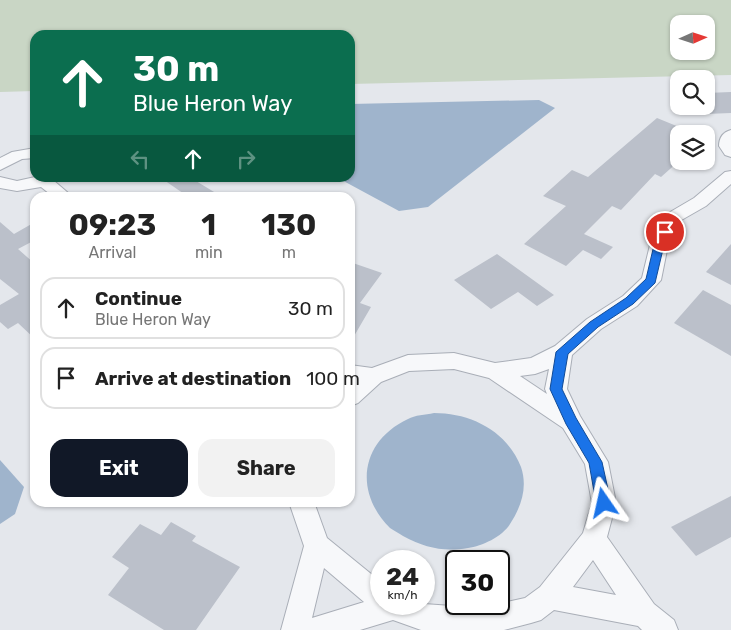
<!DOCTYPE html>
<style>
body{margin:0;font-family:Rubik,sans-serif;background:#f2f2f2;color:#222;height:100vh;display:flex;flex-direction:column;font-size:19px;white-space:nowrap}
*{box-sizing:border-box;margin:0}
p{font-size:16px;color:#767676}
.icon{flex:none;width:28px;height:28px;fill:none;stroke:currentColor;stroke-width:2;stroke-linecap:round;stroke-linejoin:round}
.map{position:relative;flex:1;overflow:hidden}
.details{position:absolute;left:30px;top:192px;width:325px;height:315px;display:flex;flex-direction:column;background:#fff;border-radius:15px;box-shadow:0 1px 4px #0004}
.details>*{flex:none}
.banner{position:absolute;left:30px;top:30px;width:325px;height:152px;border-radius:15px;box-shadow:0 1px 4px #0004;background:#0b6e4f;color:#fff;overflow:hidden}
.needle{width:32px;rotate:87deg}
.fabs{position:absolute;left:670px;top:15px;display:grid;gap:10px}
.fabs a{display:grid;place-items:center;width:45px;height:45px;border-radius:10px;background:#fff;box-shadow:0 1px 4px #0004;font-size:25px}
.speed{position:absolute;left:370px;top:550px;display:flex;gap:10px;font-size:25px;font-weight:700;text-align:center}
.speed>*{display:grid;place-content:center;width:65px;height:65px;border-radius:50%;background:#fff;box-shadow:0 1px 4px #0004;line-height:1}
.speed small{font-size:12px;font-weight:400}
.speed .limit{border:2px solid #111;border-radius:8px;background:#fff;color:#111}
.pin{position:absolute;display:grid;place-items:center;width:42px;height:42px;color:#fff;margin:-21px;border:2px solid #fff;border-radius:50%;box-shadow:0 1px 5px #0007}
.me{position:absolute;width:55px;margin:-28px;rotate:349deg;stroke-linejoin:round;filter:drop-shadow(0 0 4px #0008)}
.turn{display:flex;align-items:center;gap:18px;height:105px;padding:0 20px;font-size:22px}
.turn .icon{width:65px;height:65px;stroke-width:2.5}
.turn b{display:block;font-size:35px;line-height:42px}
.lanes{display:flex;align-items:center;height:48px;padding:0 20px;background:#0003;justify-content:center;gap:25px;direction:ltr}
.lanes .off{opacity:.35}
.eta{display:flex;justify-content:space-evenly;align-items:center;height:85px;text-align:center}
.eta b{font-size:30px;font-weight:700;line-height:35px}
.primary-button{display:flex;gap:10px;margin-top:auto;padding:10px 20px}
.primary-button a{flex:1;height:58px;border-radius:15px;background:#111827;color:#fff;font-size:20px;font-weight:700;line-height:58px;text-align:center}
.primary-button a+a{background:#f2f2f2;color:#222}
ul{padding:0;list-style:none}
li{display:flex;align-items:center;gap:15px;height:62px;margin:0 10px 8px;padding:0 10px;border:2px solid #e0e0e0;border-radius:15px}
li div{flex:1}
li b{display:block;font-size:19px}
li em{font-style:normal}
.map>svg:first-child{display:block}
</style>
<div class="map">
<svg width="731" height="630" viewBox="0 0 731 630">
<rect width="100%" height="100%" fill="#e4e7ec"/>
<path fill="#c9d6c5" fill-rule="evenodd" d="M0 0H731V75L350 84V35H35V91L0 92ZM679 24H706V51H679Z"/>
<g fill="#9fb4cc">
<path d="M539 100 555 108 428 207 399 211 338 178H350V104Z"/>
<path d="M434 413C471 413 507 431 521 467 528 488 521 507 510 524 502 537 482 546 468 548 443 552 426 548 403 536 399 533 394 531 390 528 353 491 361 441 408 419 415 415 425 415 434 413Z"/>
<path d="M0 460 24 487 15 514 0 524Z"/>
</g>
<g fill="#bbc0ca">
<path d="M731 92V113L706 114V93Z"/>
<path d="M657 118 679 127V161L661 177 655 174 621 210 612 206 584 234 613 247 601 259 583 250 566 266 524 244 566 206 543 196 572 170 588 177Z"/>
<path d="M161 178H191L224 198H190Z"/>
<path d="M0 222 14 234 35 222V240L18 249 35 264V339L18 323 8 329 0 322V305L19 294 0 279Z"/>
<path d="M731 244V285L706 272Z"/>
<path d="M497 254 511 264 554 295 537 306 518 292 491 309 454 280Z"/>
<path d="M350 262 382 273 360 303 371 307 350 343Z"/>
<path d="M703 290 731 305V356L674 323Z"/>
<path d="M731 496V537L696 556 671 527Z"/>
<path d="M171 522 196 536 192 541 240 567 196 630H164L108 595 129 568 112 557 140 524 161 535Z"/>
</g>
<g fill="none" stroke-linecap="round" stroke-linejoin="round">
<g stroke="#a9aeb7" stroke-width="2">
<g id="minor">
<path d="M731 130V157L725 155 719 146C719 138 723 132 731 130Z"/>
<path d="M35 148V158L22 159 0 170V158L12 152Z"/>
<path d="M731 171V184L706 206 678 222 668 245 661 280 637 306 601 329 572 355 567 389 580 416 608 462 616 503 607 537 654 604 674 620 678 630H642L638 626 554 610 541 620 531 623 504 630H421L393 620 360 630H281L304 546 289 502H314L327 538 381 582V604H424L480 608 525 598 540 587 583 533 592 503 585 464 563 428 489 378 454 369 409 371 381 382 358 403 350 406V384L353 382 350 381V365L372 368 408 355 454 353 495 363 531 358 555 346 587 319 623 296 642 278 650 245 665 215 694 198 725 172ZM549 369 545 389 547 394 520 376 535 374ZM593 560 616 595 573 587ZM324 568 364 602 312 618Z"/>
<path d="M0 177 17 181 35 177 54 178 53 180 74 198H55L41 187 17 191 0 188Z"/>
</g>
</g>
<use href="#minor" fill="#f7f8fa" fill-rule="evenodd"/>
</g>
<path fill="#1a73e8" stroke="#114b97" d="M665 229 670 232 664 245 655 283 633 304 598 327 568 354 562 389 576 418 602 462 611 503 608 507 604 509 599 507 596 503 589 463 566 424 550 389 556 352 590 322 626 298 646 279 654 245 662 230Z"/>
</svg>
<div class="fabs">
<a><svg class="needle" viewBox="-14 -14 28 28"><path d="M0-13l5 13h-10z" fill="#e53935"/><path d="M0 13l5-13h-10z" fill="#767676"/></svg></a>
<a><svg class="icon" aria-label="search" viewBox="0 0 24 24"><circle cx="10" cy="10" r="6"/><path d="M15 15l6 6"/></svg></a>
<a><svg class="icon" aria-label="layers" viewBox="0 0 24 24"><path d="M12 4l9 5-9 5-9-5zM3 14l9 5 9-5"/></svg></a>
</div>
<div class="speed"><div>24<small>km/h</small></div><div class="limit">30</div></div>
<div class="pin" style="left:665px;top:232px;background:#d93025"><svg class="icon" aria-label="arrive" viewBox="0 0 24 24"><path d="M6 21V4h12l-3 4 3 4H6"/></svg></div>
<svg class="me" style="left:604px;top:503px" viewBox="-20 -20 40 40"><path d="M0-17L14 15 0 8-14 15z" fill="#1a73e8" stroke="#fff" stroke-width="4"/></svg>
<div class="banner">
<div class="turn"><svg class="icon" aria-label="ahead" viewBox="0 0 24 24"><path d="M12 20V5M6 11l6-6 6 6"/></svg><div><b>30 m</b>Blue Heron Way</div></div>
<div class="lanes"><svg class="icon off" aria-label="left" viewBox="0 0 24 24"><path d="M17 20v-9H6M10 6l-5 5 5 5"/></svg><svg class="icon" aria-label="ahead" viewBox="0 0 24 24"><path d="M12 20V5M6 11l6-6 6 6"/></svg><svg class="icon off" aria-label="right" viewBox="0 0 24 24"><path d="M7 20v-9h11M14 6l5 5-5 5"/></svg></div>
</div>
<section class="details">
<div class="eta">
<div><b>09:23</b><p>Arrival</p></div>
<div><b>1</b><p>min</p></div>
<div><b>130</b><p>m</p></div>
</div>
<ul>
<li><svg class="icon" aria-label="ahead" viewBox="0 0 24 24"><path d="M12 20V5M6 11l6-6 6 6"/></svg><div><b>Continue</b><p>Blue Heron Way</p></div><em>30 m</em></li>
<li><svg class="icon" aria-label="arrive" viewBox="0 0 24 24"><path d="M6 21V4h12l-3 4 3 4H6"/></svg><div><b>Arrive at destination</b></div><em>100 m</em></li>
</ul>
<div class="primary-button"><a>Exit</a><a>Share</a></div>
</section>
</div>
